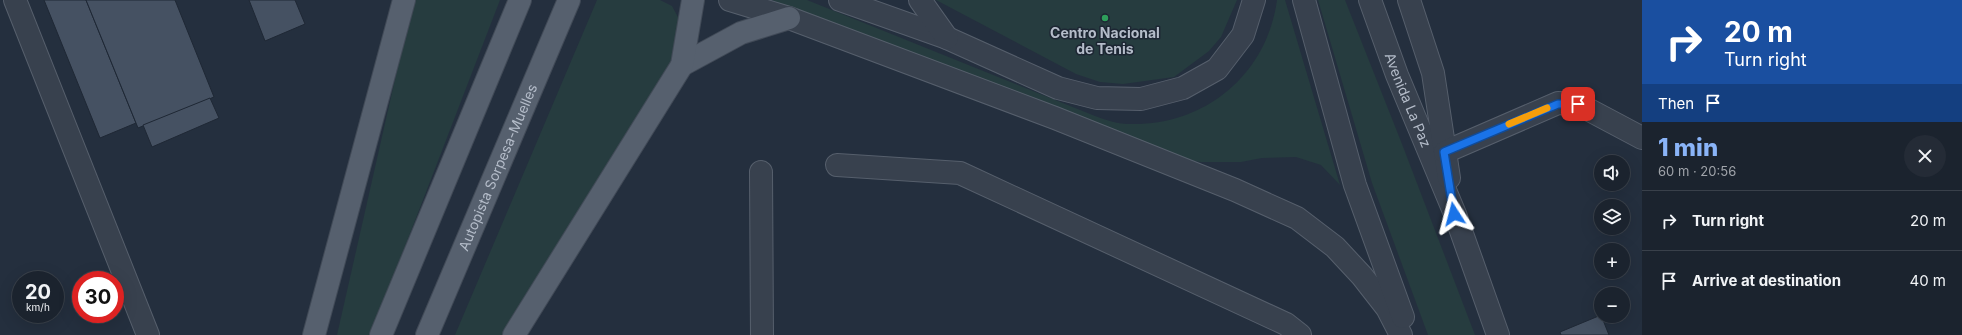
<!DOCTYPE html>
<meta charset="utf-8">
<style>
body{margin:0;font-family:Inter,sans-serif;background:#242b36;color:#f1f3f6;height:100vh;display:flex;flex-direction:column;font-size:15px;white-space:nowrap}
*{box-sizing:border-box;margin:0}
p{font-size:13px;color:#a0a4aa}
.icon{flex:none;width:22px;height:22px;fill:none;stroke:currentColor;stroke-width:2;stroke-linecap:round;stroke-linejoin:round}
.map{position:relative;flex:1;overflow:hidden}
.details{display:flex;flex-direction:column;background:#1b232e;width:320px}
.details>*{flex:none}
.banner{background:#1a4fa0;color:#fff;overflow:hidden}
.tools{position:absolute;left:1594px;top:155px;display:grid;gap:8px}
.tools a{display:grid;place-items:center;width:36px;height:36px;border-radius:50%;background:#1b232e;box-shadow:0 4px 16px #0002,0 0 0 1px #39404a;font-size:20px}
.speed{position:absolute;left:12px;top:271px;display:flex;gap:8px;font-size:20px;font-weight:700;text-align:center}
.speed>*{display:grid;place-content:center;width:52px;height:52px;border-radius:50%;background:#1b232e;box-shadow:0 4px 16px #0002,0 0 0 1px #39404a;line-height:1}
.speed small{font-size:10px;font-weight:400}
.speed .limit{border:6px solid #d22;background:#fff;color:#111}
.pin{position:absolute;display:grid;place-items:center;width:34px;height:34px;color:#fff;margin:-17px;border-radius:8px;box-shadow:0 2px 6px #0006}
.me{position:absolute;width:44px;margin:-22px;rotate:351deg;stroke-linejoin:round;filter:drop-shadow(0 0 3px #0008)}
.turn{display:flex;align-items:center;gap:14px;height:84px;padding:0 16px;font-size:18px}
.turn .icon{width:52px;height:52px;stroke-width:2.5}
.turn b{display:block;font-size:28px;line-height:34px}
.then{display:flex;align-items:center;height:38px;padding:0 16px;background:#0003;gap:8px;font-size:15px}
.round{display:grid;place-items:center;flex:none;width:42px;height:42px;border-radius:21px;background:#242b36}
.overview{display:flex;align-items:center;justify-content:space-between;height:68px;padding:0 16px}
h1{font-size:24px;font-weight:800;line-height:30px;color:#8ab4f8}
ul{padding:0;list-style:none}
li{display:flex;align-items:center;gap:12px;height:60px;padding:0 16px;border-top:1px solid #39404a}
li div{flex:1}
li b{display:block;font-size:15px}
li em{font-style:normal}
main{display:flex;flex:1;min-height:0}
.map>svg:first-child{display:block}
</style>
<main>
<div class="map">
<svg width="1642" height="335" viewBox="0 0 1642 335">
<rect width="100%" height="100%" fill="#242f3e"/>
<g fill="#263c3f">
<path d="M413 0H500L371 335H337Z"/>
<path d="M597 0H660L672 6 679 19V57L511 335H455Z"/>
<path d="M772 0H807L1095 116C1106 120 1117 124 1128 124 1204 127 1267 75 1277 0H1285L1340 185 1321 165 1296 157 1262 158 1241 162H1201L1175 159 1110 138Z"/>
<path d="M936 0H1237L1221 37 1209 51 1174 77 1123 84 1100 82 1076 74Z"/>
<path d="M1318 0H1345L1402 144 1475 335H1428L1372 183Z"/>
</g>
<g fill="#455162" stroke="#1f2835">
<path d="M44 0H86L136 123 100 138Z"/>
<path d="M86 0H175L214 97 138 128Z"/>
<path d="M249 0H295L305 24 265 41Z"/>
<path d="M210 98 219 118 152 147 143 125Z"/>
<path d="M1601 315 1609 335H1561L1560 332Z"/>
</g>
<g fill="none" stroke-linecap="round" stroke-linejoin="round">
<g stroke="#565f6c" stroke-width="24">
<g id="minor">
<path d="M15 0 148 335"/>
<path d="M730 0 789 18 1055 118 1235 190 1297 218 1335 247 1362 276 1387 308 1401 335"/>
<path d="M840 0 947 38 1058 88 1097 98 1141 99 1183 88 1217 69 1243 35 1254 0"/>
<path d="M920 0 947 38"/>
<path d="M1304 0 1355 185 1403 317"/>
<path id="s1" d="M1370 0 1397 75 1455 214 1498 335"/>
<path d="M1409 0 1433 73 1449 178"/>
<path d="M1445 152 1558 103 1578 104 1642 138"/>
<path d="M837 165 960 173 1286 324 1300 335"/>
<path d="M761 172 762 335"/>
</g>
</g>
<g stroke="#414a57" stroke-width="24">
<g id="major">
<path d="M682 65 741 33 789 18"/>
<path d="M314 335 404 0"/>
<path d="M381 335 520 0"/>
<path id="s2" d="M427 335 569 0"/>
<path d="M514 335 682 65 693 0"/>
</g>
</g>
<use href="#minor" stroke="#38414e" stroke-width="22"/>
<use href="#major" stroke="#56606e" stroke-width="22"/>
</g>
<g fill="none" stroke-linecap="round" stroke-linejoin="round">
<g stroke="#114b97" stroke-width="10">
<path id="route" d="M1454 214 1444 152 1558 104H1578"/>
</g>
<use href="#route" stroke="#1a73e8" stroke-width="7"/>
<path stroke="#f59e0b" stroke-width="7" d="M1509 124 1547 108"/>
</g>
<circle fill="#2e9e5b" stroke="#1d2633" stroke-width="1.5" cx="1105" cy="18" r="4"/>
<g text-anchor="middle" stroke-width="3" stroke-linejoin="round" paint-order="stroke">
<g font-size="14" font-weight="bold" fill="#b4bcc9" stroke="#1d2633">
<text x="1105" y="38">Centro Nacional<tspan x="1105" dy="16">de Tenis</tspan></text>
</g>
<g font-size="14" fill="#b4bcc9" stroke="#1d2633">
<text dy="5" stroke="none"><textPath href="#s1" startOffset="107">Avenida La Paz</textPath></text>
<text dy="5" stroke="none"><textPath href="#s2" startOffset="182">Autopista Sorpesa-Muelles</textPath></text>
</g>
</g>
</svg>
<div class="tools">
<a><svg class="icon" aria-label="sound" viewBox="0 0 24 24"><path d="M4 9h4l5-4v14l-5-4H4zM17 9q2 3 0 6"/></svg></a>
<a><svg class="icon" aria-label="layers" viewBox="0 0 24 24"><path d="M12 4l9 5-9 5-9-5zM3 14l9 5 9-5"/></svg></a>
<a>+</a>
<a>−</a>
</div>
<div class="speed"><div>20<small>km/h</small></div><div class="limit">30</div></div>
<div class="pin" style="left:1578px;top:104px;background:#d93025"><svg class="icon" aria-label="arrive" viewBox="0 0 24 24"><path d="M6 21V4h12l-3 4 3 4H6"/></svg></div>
<svg class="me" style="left:1454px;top:214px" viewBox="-20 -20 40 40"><path d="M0-17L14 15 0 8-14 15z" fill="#1a73e8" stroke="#fff" stroke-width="4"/></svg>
</div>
<section class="details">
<div class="banner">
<div class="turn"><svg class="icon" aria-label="right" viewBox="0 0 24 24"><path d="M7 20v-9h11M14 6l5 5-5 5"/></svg><div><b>20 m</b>Turn right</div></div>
<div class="then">Then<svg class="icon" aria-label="arrive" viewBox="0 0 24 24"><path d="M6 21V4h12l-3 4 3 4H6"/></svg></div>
</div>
<div class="overview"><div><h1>1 min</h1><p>60 m · 20:56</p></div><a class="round"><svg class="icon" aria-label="close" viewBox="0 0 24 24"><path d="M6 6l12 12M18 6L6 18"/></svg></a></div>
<ul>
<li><svg class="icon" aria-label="right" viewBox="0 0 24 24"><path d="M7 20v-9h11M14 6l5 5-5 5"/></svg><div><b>Turn right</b></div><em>20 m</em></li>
<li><svg class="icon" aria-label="arrive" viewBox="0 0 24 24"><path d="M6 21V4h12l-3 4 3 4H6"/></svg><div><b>Arrive at destination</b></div><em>40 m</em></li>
</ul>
</section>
</main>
